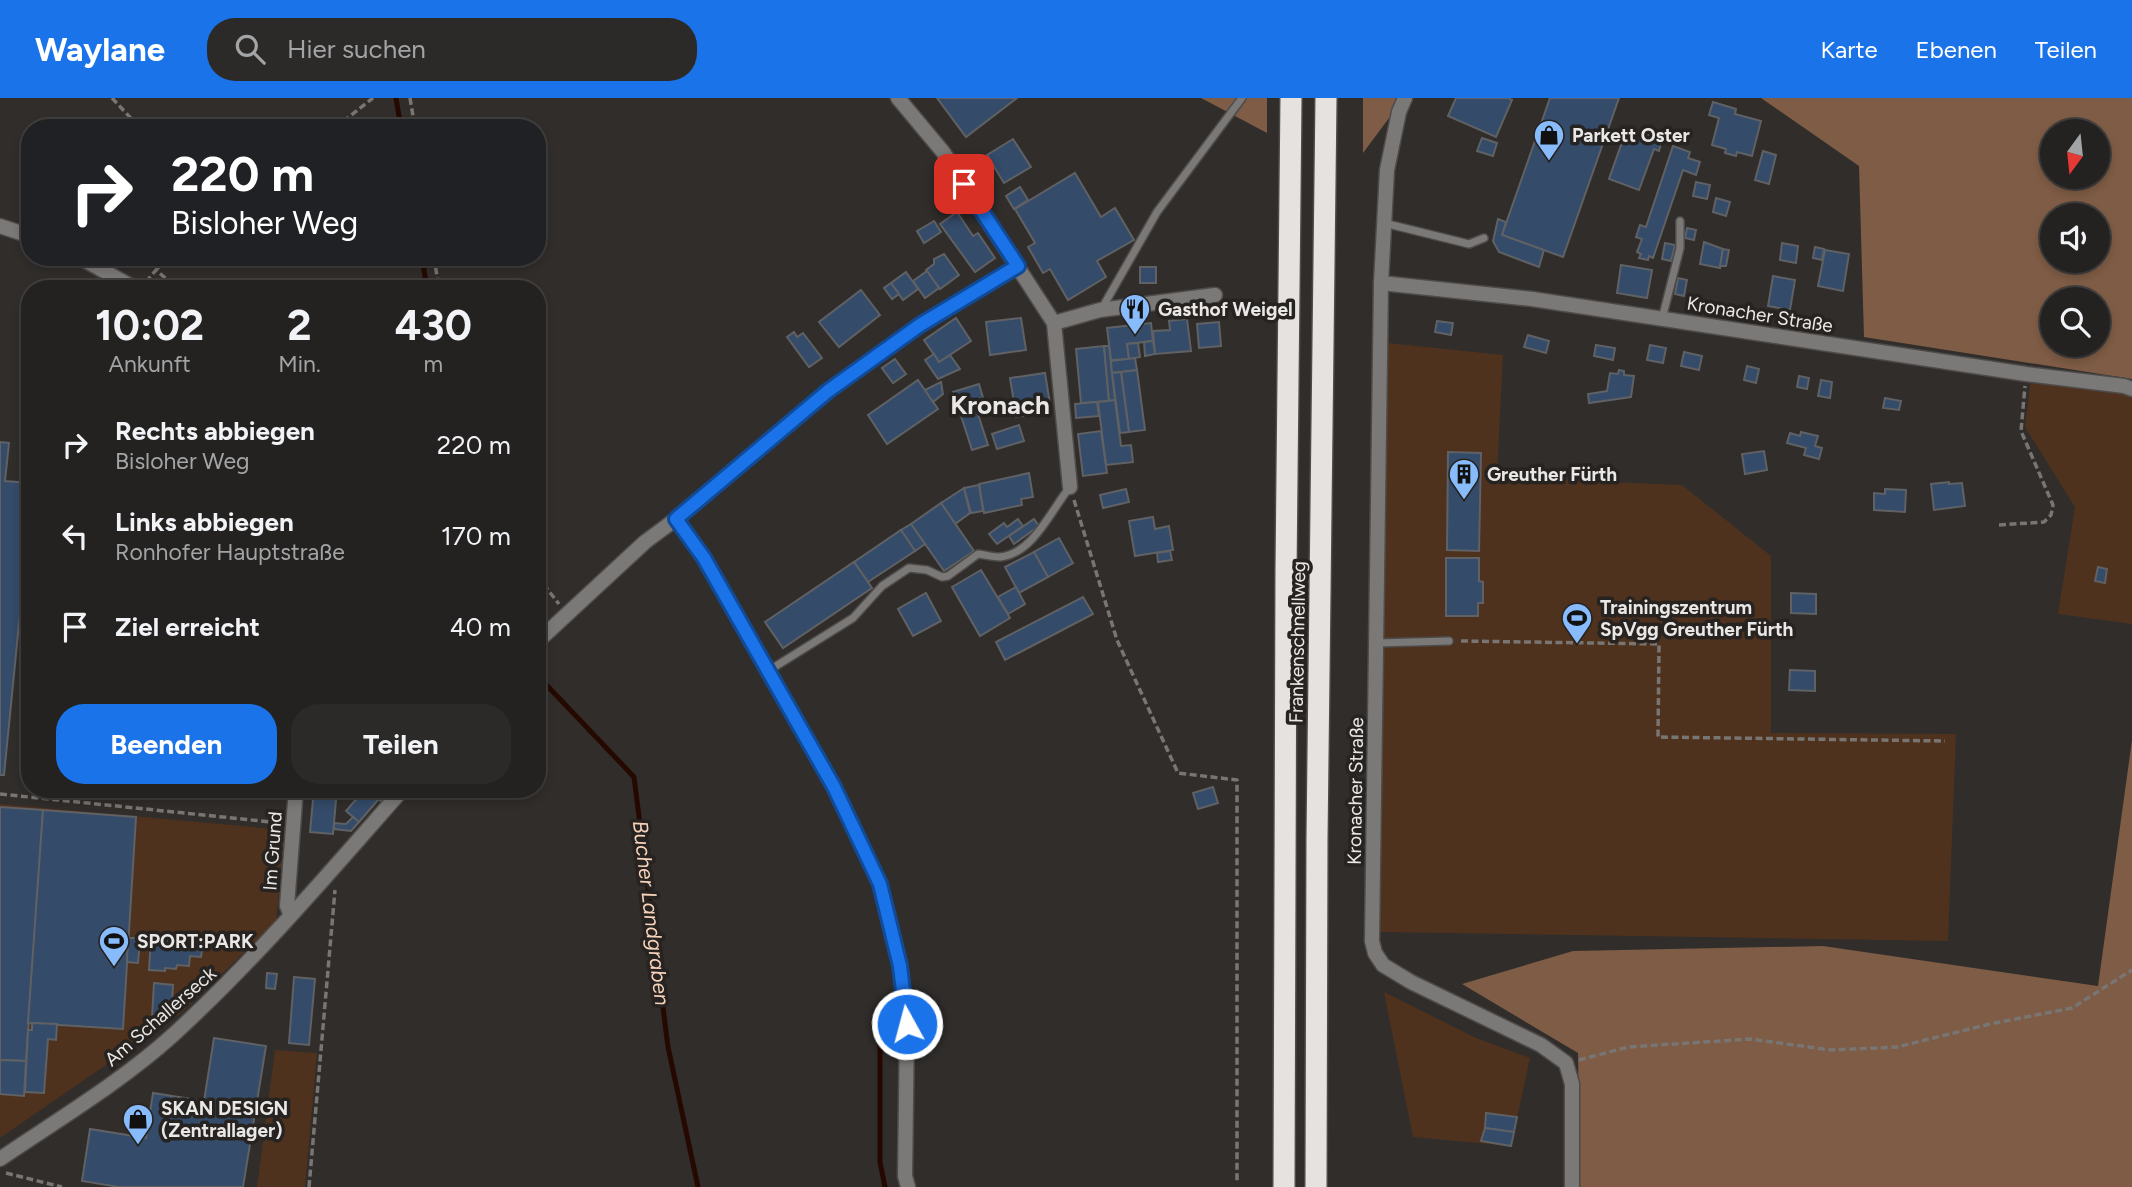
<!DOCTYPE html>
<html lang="de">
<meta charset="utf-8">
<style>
body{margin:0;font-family:Figtree,sans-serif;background:#2c2a29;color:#f1f3f6;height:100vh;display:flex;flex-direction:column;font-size:26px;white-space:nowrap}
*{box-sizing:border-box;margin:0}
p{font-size:23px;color:#a3a4a5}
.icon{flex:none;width:38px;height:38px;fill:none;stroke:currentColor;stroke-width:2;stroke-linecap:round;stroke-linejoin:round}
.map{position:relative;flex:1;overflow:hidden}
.sheet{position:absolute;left:21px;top:182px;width:525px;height:518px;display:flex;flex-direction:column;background:#242220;border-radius:28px;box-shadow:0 4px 10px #0003,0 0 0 2px #413f3e}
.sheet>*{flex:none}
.hud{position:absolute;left:21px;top:21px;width:525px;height:147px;border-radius:28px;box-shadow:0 4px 10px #0003,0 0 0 2px #413f3e;background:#202124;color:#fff;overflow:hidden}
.needle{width:46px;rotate:195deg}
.buttons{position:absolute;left:2040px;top:21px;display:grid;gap:14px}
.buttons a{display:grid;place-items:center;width:70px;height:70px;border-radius:50%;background:#242220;box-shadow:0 4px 10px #0003,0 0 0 2px #413f3e;font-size:35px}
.pin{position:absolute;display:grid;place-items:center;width:60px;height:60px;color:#fff;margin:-30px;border-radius:14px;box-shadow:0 4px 10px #0006}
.me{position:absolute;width:77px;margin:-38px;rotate:353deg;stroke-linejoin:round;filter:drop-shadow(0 0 5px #0008)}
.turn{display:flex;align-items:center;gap:24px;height:147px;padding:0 35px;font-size:32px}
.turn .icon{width:91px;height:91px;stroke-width:2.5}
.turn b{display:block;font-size:49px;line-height:60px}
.eta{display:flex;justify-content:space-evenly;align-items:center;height:119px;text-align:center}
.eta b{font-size:42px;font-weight:700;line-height:49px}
.cta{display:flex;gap:14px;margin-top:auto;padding:14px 35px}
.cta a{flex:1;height:80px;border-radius:28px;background:#1a73e8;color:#fff;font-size:28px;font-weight:700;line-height:80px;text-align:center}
.cta a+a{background:#2c2a29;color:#f1f3f6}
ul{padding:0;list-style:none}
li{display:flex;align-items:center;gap:21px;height:91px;padding:0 35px}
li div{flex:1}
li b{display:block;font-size:26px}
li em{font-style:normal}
header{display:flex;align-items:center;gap:42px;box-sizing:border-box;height:98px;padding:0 35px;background:#1a73e8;color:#fff}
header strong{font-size:33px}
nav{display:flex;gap:38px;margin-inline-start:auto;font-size:24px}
.search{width:490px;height:63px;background:#2c2a29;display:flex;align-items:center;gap:18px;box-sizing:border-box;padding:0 24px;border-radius:28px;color:#a3a4a5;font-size:26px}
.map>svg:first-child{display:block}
</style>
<header>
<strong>Waylane</strong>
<div class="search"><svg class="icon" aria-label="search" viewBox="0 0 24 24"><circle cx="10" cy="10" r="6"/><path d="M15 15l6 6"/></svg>Hier suchen</div>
<nav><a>Karte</a><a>Ebenen</a><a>Teilen</a></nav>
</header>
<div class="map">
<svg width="2132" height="1089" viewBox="0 0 2132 1089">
<rect width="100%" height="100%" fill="#302d2b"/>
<g fill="#4f321e">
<path d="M1388 245 1503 257 1497 379 1682 387 1771 458V635L1956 636 1948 843 1379 834Z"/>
<path d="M2031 281 2122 295 2132 299V526L2058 516 2075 409 2025 329Z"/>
<path d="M0 706 285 732 276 824 181 915 0 1040Z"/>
<path d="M1384 894 1476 940 1530 960 1511 1048 1413 1039Z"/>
<path d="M275 952 317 955 305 1089H257Z"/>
</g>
<g fill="#7e5c45" fill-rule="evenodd">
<path d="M1201 0H1267V35Z"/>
<path d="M1363 0H1404L1363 55Z"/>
<path d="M1761 0H2132V281L1864 239 1859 68ZM2053 33H2098V79H2053ZM2098 117V163H2053V117ZM2053 201H2098V247H2053Z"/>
<path d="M2132 642V1089H1575L1580 1084 1578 955 1462 886 1573 853 1823 848 2098 888Z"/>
</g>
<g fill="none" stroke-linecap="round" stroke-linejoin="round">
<g stroke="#250900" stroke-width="5">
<path d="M396 0 401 30"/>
<path d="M422 159 427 191"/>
<path d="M537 577 634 679 668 949 698 1089"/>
<path d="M880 932V1064L885 1089"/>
</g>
</g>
<g fill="#344b69" stroke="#5f6164" stroke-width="2">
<path d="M937 0H1017L966 39Z"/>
<path d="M1456 0H1508L1512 2 1496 39 1448 18Z"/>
<path d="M1550 0H1619L1563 159 1502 137Z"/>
<path d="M1713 4 1736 11 1735 16 1761 23 1752 58 1737 54 1736 58 1725 55 1726 51 1712 47 1719 20 1709 17Z"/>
<path d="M1627 30 1662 42 1659 53 1654 51 1639 92 1609 81Z"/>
<path d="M1482 40 1497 45 1493 58 1477 53Z"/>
<path d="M1013 41 1031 69 1004 85 987 57Z"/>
<path d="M1673 48 1690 54 1688 60 1700 64 1696 77 1683 72 1653 160 1649 158 1648 162 1639 160 1641 156 1637 154 1642 141 1636 139 1640 127 1646 129Z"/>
<path d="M1763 53 1776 57 1769 86 1755 82Z"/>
<path d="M1075 75 1101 119 1115 110 1134 142 1097 163 1106 179 1068 202 1050 171 1043 175 1028 149 1035 145 1015 111Z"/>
<path d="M1696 84 1710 87 1707 101 1693 98Z"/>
<path d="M1020 89 1028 102 1014 111 1006 98Z"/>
<path d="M1716 100 1730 104 1726 118 1713 114Z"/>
<path d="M957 114 973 138 978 135 995 160 975 174 940 126Z"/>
<path d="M1498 121 1506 124 1502 137 1544 152 1539 169 1499 154 1493 143Z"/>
<path d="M934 123 941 134 924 145 917 133Z"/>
<path d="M1687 130 1696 132 1694 142 1685 140Z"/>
<path d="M1704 144 1723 151 1720 170 1700 166Z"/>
<path d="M1665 145 1675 147 1671 163 1662 161Z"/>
<path d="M1782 145 1798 148 1796 165 1780 162Z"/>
<path d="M1815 149 1824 151 1822 162 1813 160Z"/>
<path d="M1723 151 1729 152 1726 168H1720Z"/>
<path d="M1825 152 1849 156 1843 193 1818 188Z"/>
<path d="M944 156 959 177 940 191 926 172 934 166V161Z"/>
<path d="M1621 167 1652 172 1647 200 1617 195Z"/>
<rect x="1140" y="169" width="16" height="16"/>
<path d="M927 173 939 190 925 200 913 183Z"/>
<path d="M906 174 918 191 903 202 891 185Z"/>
<path d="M1773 178 1795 182 1790 212 1768 208Z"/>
<path d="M1678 180 1687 182 1684 198 1675 196Z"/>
<path d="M891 185 899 196 892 201 884 190Z"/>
<path d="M861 192 880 217 839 249 819 224Z"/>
<path d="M956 220 971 243 939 264 924 242Z"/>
<path d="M1021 220 1026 252 990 257 986 224Z"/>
<path d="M1187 221 1191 253 1155 256 1153 233 1170 232 1169 223Z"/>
<path d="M1437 223 1453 225 1451 237 1435 234Z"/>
<path d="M1219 224 1221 248 1199 250 1197 226Z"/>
<path d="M1151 225 1153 243 1127 246 1129 261 1111 262 1107 230Z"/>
<path d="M794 234 797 239 803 235 822 260 809 269 787 239Z"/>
<path d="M1528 237 1549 243 1546 255 1524 249Z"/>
<path d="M1153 243 1155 256 1145 258 1144 244Z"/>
<path d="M1138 245 1140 259 1129 261 1127 246Z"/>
<path d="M1596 247 1615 250 1613 262 1594 258Z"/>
<path d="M1650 247 1666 250 1663 265 1647 262Z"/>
<path d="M1104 248 1109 303 1081 305 1076 251Z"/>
<path d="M1104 248H1109L1115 302 1109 303Z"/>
<path d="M1684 254 1702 258 1699 272 1681 268Z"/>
<path d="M934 256 939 264 950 257 960 271 938 281 925 262Z"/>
<path d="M1135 260 1137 272 1112 275 1111 263Z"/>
<path d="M895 261 906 276 893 285 882 270Z"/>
<path d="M1747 268 1759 271 1756 285 1744 282Z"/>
<path d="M1137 272 1145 332 1129 334 1121 274Z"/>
<path d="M1619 272 1624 273V277L1634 278 1631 299 1589 305 1588 296 1607 293 1610 275 1618 276Z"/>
<path d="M1121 274 1129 334 1120 335 1112 275Z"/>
<path d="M1045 275 1050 306 1015 311 1010 280Z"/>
<path d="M1799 278 1809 280 1807 291 1797 289Z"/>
<path d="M918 282 938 311 887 346 868 317Z"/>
<path d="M1821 282 1832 284 1830 300 1818 298Z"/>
<path d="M941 284 943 296 933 304 925 292Z"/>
<path d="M979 286 986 310 961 318 953 294Z"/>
<path d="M1885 300 1901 303 1899 312 1883 310Z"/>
<path d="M1115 302 1121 348 1131 347 1133 364 1106 367 1098 304Z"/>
<path d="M1097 304 1099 318 1076 320 1075 306Z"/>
<path d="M1050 306 1051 314 1016 319 1015 311Z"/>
<path d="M977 313 988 347 972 352 961 318Z"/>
<path d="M1019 327 1024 343 997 351 992 336Z"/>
<path d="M1101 333 1107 375 1083 378 1078 336Z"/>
<path d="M1801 334 1818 338 1815 348 1822 350 1819 361 1804 357 1806 350 1787 345 1790 335 1800 338Z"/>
<path d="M0 344 9 345 5 383 30 385V415L4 677H0Z"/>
<path d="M1764 353 1767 372 1745 376 1742 356Z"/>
<path d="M1448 354 1481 355 1479 453 1447 452Z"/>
<path d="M1029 375 1033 399 1021 401 1022 407 984 415 979 386Z"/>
<path d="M1949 384V386L1962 385 1965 408 1934 412 1931 386Z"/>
<path d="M979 387 983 413 971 415 964 390Z"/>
<path d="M964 390 970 415 955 426 941 405Z"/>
<path d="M1126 391 1129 404 1103 410 1100 397Z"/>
<path d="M1885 391 1906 392 1905 414 1874 412V395L1885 396Z"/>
<path d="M941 405 974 453 944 473 911 426Z"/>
<path d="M1153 419 1155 431 1169 428 1173 452 1135 458 1129 423Z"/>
<path d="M1018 421 1023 428 997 446 989 436 1004 425 1007 429Z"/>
<path d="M1034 421 1039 428 1014 446 1009 438Z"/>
<path d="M911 426 925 446 915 453 901 432Z"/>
<path d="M901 432 915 453 868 484 854 464Z"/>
<path d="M1059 440 1073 465 1048 479 1034 454Z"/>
<path d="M1170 453 1172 462 1158 464 1157 455Z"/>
<path d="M1034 454 1048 479 1019 495 1005 469Z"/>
<path d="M1446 460H1479V483L1483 484V505H1478V518H1446Z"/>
<path d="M854 464 872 490 783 550 765 524Z"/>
<path d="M2098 469 2107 471 2105 485 2095 483Z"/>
<path d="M981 472 1010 520 980 538 952 489Z"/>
<path d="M1016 489 1025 506 1008 516 998 499Z"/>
<path d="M926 495 941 523 913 538 898 511Z"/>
<path d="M1791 495 1816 496V516L1791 515Z"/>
<path d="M1083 499 1093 516 1005 562 996 544Z"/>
<path d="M1790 572 1815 573V593L1789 592Z"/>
<path d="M1213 689 1218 705 1198 711 1193 695Z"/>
<path d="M314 691H337L333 736 310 734Z"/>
<path d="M365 691 378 702 359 724 346 713Z"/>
<path d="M367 691H391L381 703Z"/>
<path d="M0 709 43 712 26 963 0 962Z"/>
<path d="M43 712 136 719 123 931 28 925Z"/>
<path d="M353 719 359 724 351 733 334 731V725L346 726Z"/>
<path d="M128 840H140L138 865 127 864Z"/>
<path d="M151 840 203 844 201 859 190 858 189 868 177 867 176 871 165 870V873L149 872Z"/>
<path d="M267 875 277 876 275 891 266 890Z"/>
<path d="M294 879 315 881 309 947 289 945Z"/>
<path d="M154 885 173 887 171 920 152 919Z"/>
<path d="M32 925 57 926 56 942 48 941 44 995 25 994 28 932H32Z"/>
<path d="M214 940 266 948 243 1089H119L82 1083 90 1031 146 1040 153 995 204 1003Z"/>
<path d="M0 962 26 963 24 998 0 996Z"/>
<path d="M1486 1015 1517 1019 1514 1034 1485 1030Z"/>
<path d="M1485 1030 1514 1034 1511 1048 1481 1043Z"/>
</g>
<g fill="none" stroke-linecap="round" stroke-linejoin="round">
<g stroke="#4e4b49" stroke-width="10">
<g id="lane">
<path d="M1384 125 1469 146 1484 140"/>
<path d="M1101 212 1157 114 1242 0"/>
<path d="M1662 221 1680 150V123"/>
<path d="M1377 545 1449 543"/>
<path d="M768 573 853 520 882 488 909 470 927 472 942 479 948 478 978 456C986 457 993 459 1000 459 1033 456 1051 412 1070 389"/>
</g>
</g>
<g stroke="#4e4b49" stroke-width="17">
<g id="street">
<path d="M898 0 943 54 1054 225 1070 389"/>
<path d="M1405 0 1399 14 1387 72 1381 185 1372 843 1375 855 1383 867 1411 884 1541 947 1566 965 1572 986V1089"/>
<path d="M0 128 30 138"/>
<path d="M79 159 136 191"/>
<path d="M1381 185 1532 201 2026 276 2124 288 2132 291"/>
<path d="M1054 225 1100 212 1215 197"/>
<path d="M676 421 704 460 834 689 880 786 900 868 907 926 905 1078 908 1089"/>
<path d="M537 544 645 444 676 421 828 293 920 227 1018 168"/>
<path d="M291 817 287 808 296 691"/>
<path d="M0 1061C59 1021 121 984 173 937 256 861 329 775 403 691"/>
</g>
</g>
<g stroke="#4e4b49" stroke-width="24">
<g id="highway">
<path d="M1284 1089 1286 473 1291 0"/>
<path d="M1316 1089 1317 740 1326 0"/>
</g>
</g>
<g stroke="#787573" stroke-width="3.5" stroke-dasharray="7 3.5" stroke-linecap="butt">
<path d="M112 0 140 30"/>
<path d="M410 0 415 30"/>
<path d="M335 30 373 0"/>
<path d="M156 159V170"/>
<path d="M434 159 439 191"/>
<path d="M156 172 168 159"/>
<path d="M146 184 156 172 178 191"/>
<path d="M1074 402 1117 542 1178 675 1237 682V1083"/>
<path d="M1999 427 2044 424 2051 417 2053 407 2021 333 2025 288"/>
<path d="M537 478 559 506"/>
<path d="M1461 543 1659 546 1658 639 1945 643"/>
<path d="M0 696 281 725"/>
<path d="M1579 962 1628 949 1750 941 1831 952 1897 949 1990 926 2072 910 2132 872"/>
<path d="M6 1075 62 1089"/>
<path d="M309 1089 335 792"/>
</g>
<use href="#lane" stroke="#7b7978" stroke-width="7"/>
<use href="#street" stroke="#7b7978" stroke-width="14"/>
<use href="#highway" stroke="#e6e2df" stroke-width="21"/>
</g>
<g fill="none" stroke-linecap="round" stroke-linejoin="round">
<g stroke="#114b97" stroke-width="18">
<path id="route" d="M907 926 900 868 880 786 834 689 704 460 676 421 828 293 920 227 1018 168 964 86"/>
</g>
<use href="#route" stroke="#1a73e8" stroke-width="12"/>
</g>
<defs>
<g id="shop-pin" transform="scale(1.575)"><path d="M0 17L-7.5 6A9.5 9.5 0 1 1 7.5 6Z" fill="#87bbfb" stroke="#262321"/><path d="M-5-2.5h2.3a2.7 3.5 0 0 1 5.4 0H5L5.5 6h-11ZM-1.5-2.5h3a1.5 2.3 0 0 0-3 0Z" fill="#111"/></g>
<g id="restaurant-pin" transform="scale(1.575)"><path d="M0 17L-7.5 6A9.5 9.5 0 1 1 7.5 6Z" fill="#87bbfb" stroke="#262321"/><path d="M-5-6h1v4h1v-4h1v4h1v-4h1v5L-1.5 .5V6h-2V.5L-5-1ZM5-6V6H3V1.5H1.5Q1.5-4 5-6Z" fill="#111"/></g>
<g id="building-pin" transform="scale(1.575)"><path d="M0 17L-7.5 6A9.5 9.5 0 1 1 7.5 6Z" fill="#87bbfb" stroke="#262321"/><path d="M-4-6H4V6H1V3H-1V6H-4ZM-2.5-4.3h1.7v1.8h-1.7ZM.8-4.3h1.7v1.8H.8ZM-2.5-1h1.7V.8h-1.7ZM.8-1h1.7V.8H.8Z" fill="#111"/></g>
<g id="stadium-pin" transform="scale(1.575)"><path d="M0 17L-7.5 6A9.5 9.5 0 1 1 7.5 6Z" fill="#87bbfb" stroke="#262321"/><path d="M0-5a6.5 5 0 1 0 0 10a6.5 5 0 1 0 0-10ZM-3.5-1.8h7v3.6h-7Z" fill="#111"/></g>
</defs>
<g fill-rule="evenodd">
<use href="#shop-pin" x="1549" y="37"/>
<use href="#restaurant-pin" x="1135" y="211"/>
<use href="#building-pin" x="1464" y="376"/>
<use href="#stadium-pin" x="1577" y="520"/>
<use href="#stadium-pin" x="114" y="843"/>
<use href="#shop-pin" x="138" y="1021"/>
</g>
<g text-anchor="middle" stroke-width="7" stroke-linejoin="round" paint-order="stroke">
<g font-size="19" font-weight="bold" fill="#eae8e6" stroke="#262321" text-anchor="start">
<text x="1572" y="44">Parkett Oster</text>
<text x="1158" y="218">Gasthof Weigel</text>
<text x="1487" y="383">Greuther Fürth</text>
<text x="1600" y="516">Trainingszentrum<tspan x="1600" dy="22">SpVgg Greuther Fürth</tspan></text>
<text x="137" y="850">SPORT:PARK</text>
<text x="161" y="1017">SKAN DESIGN<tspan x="161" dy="22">(Zentrallager)</tspan></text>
</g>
<g font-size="19" fill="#eae8e6" stroke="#262321">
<text transform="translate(1760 216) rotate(9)" y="7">Kronacher Straße</text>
<text transform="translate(1297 544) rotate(-89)" y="7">Frankenschnellweg</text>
<text transform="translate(1355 693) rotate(-89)" y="7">Kronacher Straße</text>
<text transform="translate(272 753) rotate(-86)" y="7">Im Grund</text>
<text transform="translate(160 918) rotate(-41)" y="7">Am Schallerseck</text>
</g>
<g font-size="21" font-style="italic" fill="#f8d3bb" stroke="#262321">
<text transform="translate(651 815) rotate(83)" y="7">Bucher Landgraben</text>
</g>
<g font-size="26" font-weight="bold" fill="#eae8e6" stroke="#262321">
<text x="1000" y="316">Kronach</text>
</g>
</g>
</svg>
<div class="buttons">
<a><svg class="needle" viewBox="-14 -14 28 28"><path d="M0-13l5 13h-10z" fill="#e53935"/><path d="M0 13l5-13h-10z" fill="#a3a4a5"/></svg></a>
<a><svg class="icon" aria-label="sound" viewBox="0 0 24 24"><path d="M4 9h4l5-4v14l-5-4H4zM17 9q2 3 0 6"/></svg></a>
<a><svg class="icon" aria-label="search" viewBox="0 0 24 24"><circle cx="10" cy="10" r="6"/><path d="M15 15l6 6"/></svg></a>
</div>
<div class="pin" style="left:964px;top:86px;background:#d93025"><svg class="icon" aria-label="arrive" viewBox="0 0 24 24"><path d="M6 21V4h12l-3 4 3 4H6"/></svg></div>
<svg class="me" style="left:907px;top:926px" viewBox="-20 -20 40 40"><circle r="17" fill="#1a73e8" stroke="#fff" stroke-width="3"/><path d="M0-11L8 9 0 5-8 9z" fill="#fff"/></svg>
<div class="hud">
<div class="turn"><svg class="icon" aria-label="right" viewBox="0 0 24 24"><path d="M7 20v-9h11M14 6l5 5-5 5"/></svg><div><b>220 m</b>Bisloher Weg</div></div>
</div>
<section class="sheet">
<div class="eta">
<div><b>10:02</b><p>Ankunft</p></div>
<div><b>2</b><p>Min.</p></div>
<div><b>430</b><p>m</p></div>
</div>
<ul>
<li><svg class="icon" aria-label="right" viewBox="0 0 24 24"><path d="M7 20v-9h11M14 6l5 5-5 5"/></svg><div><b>Rechts abbiegen</b><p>Bisloher Weg</p></div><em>220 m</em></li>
<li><svg class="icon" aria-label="left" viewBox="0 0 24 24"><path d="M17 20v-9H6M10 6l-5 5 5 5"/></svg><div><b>Links abbiegen</b><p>Ronhofer Hauptstraße</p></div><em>170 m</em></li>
<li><svg class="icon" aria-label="arrive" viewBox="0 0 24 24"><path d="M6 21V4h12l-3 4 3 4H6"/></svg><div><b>Ziel erreicht</b></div><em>40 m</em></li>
</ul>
<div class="cta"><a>Beenden</a><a>Teilen</a></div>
</section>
</div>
